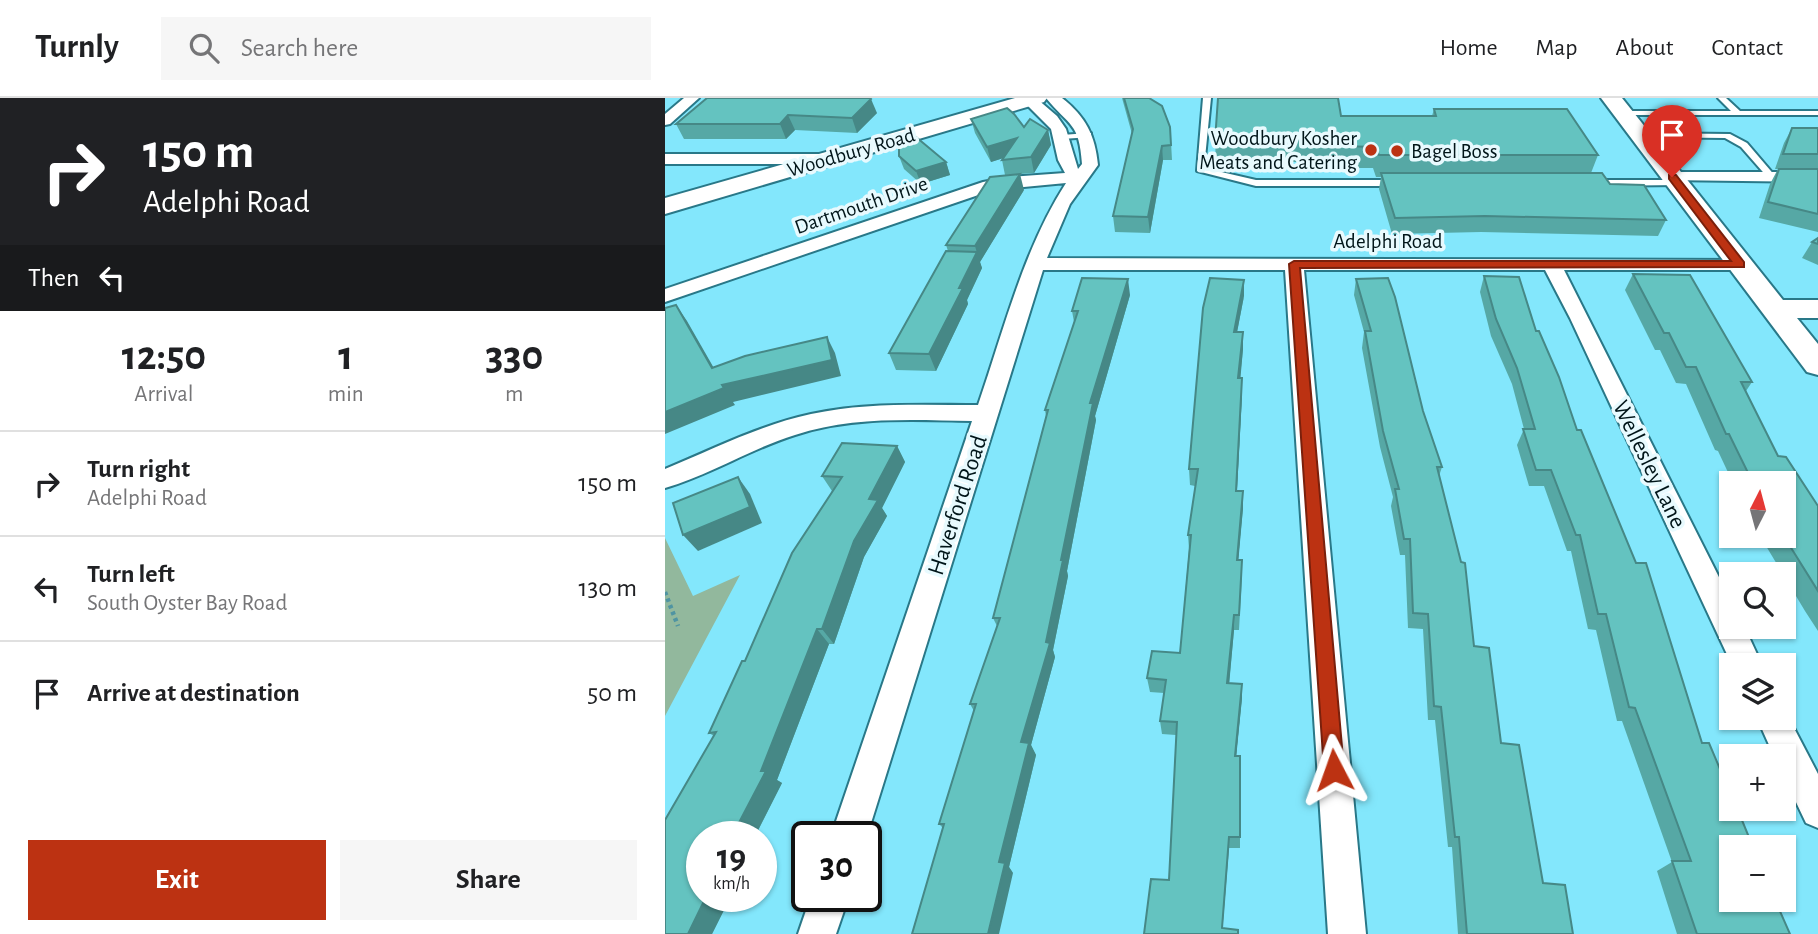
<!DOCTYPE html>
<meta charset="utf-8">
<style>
body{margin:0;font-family:"Alegreya Sans",sans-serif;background:#f6f6f6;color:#202124;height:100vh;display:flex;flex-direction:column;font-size:26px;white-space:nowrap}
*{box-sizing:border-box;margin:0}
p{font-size:23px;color:#757577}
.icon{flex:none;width:38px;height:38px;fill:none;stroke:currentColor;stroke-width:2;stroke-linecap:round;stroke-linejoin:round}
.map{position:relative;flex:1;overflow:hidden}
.details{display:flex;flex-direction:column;background:#fff;width:665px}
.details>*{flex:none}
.top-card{background:#202124;color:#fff;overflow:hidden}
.needle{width:46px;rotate:6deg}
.tools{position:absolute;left:1054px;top:373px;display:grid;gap:14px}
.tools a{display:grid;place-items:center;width:77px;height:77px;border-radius:0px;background:#fff;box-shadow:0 2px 5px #0004;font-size:35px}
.speed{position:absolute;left:21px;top:723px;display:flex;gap:14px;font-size:35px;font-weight:700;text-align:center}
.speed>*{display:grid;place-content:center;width:91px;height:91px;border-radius:50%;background:#fff;box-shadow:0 2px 5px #0004;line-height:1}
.speed small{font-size:18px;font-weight:400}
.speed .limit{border:4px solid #111;border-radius:10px;background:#fff;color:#111}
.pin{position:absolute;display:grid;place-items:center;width:60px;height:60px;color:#fff;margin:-72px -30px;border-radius:50% 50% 50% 0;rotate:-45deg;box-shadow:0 0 7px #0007}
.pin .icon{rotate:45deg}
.me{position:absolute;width:77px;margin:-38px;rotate:356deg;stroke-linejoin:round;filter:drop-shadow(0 0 5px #0008)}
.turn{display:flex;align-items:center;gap:24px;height:147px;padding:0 28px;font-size:32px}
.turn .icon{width:91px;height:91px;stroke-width:2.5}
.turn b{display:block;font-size:49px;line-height:60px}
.then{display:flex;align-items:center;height:66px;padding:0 28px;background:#0003;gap:14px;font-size:26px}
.eta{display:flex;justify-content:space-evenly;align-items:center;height:119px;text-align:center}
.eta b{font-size:42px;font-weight:600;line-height:49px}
.cta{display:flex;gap:14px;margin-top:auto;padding:14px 28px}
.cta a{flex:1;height:80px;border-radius:0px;background:#bc3212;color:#fff;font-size:28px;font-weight:600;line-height:80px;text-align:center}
.cta a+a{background:#f6f6f6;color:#202124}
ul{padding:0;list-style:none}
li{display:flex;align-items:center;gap:21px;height:105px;padding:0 28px;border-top:2px solid #e0e0e0}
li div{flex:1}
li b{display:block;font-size:26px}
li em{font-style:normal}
header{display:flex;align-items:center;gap:42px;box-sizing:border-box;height:98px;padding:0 35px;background:#fff;border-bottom:2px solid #e0e0e0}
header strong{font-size:33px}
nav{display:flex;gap:38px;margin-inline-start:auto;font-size:24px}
.search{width:490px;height:63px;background:#f6f6f6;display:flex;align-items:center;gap:18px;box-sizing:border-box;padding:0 24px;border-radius:0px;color:#757577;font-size:26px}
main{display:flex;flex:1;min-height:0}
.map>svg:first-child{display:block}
</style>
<header>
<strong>Turnly</strong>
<div class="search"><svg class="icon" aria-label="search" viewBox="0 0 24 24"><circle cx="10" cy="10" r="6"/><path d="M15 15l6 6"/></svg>Search here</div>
<nav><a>Home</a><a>Map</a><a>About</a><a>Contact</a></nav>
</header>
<main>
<section class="details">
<div class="top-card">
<div class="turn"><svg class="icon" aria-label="right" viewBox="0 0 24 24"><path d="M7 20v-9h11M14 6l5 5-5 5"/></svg><div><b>150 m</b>Adelphi Road</div></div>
<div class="then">Then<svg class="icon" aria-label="left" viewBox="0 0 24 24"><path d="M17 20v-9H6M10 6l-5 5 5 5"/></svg></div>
</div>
<div class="eta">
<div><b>12:50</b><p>Arrival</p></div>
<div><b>1</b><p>min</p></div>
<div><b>330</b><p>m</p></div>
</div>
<ul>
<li><svg class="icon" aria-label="right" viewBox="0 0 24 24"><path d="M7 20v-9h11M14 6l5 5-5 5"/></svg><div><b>Turn right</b><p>Adelphi Road</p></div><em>150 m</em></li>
<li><svg class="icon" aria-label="left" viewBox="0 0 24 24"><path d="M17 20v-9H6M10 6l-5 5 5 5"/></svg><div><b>Turn left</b><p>South Oyster Bay Road</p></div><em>130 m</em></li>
<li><svg class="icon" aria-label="arrive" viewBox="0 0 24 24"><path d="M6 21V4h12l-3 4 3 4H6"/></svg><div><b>Arrive at destination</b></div><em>50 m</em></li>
</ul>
<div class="cta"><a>Exit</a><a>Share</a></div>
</section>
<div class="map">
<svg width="1153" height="836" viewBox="0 0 1153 836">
<rect width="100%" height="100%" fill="#83e7fc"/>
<path fill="#92b89d" d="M0 440 28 498 75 477 0 618Z"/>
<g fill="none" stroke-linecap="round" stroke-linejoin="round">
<g stroke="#297888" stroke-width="4">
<g id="lane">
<path d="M538 0H546L539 70 591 82H734L738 85 734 88H591L532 73Z"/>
<path d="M1053 0H1061L1075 13H1153V17H958L954 15 958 13H1066Z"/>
<path d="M423 35H426V39L397 41 393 39 397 37Z"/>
<path d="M975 35 1065 36 1082 45 1111 79 1104 81 1076 49 1060 40 972 39 971 37Z"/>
<path d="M1012 82 1015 83V87L925 88 921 85 925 82Z"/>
</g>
</g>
<g stroke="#297888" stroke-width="4">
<g id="street">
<path d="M19 0H34L5 26 0 27V16Z"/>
<path d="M359 0H371L392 18 401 31 413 71 417 66C414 24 405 29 381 0H397C421 19 430 37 433 67L405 106 382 160 1082 162 1084 166 1082 170 1075 172H899L1066 503V528H1079L1097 567H1067L905 220 880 172H639L701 836H663L620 172H378L202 738H166L307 323C248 322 187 318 130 337 85 351 45 377 0 390V371C48 351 95 327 146 316 201 304 257 307 313 307 339 232 358 152 401 85L328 92 0 204V191L318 84 344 79 400 75 393 62 386 31 360 5Z"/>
<path d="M0 56H160L168 61 160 66H0Z"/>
<path d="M1007 74H1153V84L1001 82 999 79Z"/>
<path d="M1118 609 1153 676V730L1141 725 1118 677V658H1109L1092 620H1118Z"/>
<path d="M146 798H184L171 836H133Z"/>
</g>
</g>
<g stroke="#297888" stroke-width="4">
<g id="secondary">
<path d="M350 0H382L379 4 0 116V100Z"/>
<path d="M936 0H957L1118 202H1153V220H1132L1153 246V277L1142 274Z"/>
</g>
</g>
<path stroke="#4f94a2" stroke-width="4.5" stroke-dasharray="3.5 3.5" stroke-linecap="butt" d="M0 494 13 528"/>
<use href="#lane" fill="#fff" fill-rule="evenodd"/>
<use href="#street" fill="#fff" fill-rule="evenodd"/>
<use href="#secondary" fill="#fff" fill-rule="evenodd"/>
</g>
<g fill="#56a8a5">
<path d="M42 0 212 15 192 35 130 32 121 41H19L11 26Z"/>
<path d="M457 0H484L506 44 507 62H498L485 135 450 134 448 118 467 36Z"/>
<path d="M769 11 933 57 926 75 1001 122 993 138 816 134 727 136 714 91 716 79H711L708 70H671L670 64H551L550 43 676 18H767Z"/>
<path d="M306 21 359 29 383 32 386 47 369 75 340 77 337 62 338 60 326 64 310 35Z"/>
<path d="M1127 30H1153V134L1094 120 1105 86 1113 71H1110L1119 45Z"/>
<path d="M234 58 281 64 285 77 256 86 239 71Z"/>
<path d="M359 92 315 164 317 170 302 202 303 206 271 273 231 272 224 255 283 153 281 147Z"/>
<path d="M1153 140V167L1137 160 1147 144Z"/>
<path d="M968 176 1087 284 1081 293 1113 358 1153 408V533L1140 513 1095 438H1118V385H1068L1053 353 1050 352 1021 286 1011 285 995 252H990L960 192Z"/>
<path d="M819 178 871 233 912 332 1037 645 1125 836H1012L992 773 1007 764 957 623H952L931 532 923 531 906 453H902L879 388H864L852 347 859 331 847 286 826 238 815 194Z"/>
<path d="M691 181 758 313 777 369 774 378 809 548 836 645 878 785 908 836H793L787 749H783L770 622H763L758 531 743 530 740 457H735L726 408 728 399 715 349 697 250 699 234 689 197Z"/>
<path d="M465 197 430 318 431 322 402 473 403 478 388 552 390 559 366 647 371 657 344 769 348 775 278 730 274 726 309 613 305 606 332 528 328 520 381 318 380 312 409 224 407 213Z"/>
<path d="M579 198 572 234 578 251 575 280 577 296 572 393H578V410L573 462H577V478L574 532H569L564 585 577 600 571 658H575V750H564L479 836 504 782 511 637 497 636 495 623 499 595 485 594 482 580 515 555 524 451 523 437 530 388 525 387 524 371Z"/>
<path d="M232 348 240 364 217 410 222 418 199 459 169 546H164L112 682 117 685 56 806 61 808 47 836 49 638 44 635 167 393 157 378Z"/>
</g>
<g fill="#468886">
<path d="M206 1 212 15 192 35 187 20Z"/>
<path d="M123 17 130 32 121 41 115 26Z"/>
<path d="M383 32 386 47 369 75 366 59Z"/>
<path d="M352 40 355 55 326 64 322 49Z"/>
<path d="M497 48 498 62 485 135 483 119Z"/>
<path d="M281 64 285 77 256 86 251 73Z"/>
<path d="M355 76 359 92 315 164 317 170 302 202 303 206 271 273 264 256 294 190 312 155 310 148Z"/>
<path d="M463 181 465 197 430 318 431 322 402 473 403 478 388 552 390 559 366 647 371 657 344 769 348 775 334 836H323L334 764 356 644 381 544 425 305Z"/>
<path d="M579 182V198L569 250V234Z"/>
<path d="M11 207 22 223 58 286 47 270Z"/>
<path d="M578 234V251L574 296 573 280Z"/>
<path d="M162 239 170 255 176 278 68 304 70 307 0 336V314Z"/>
<path d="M577 280V296L571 409V393Z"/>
<path d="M232 348 240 364 217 410 222 418 199 459 169 546 157 531 204 401Z"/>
<path d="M73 379 85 396 97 425 33 453 18 437Z"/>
<path d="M578 393V410L572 478V462Z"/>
<path d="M569 517V532L563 599 562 585Z"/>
<path d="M152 531 164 546 112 682 117 685 90 738H67L96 673Z"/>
<path d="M577 586V600L570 671V658Z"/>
<path d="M564 739V750L557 836V830Z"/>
<path d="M37 796V798H60L56 806 61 808 47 836H23Z"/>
</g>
<g fill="#64c3c0" stroke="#468886" stroke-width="2">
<path d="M42 0H205L206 1 187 20 123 17 115 26H11Z"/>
<path d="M459 0H484L497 8 505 29 506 47 497 48 483 119 448 118 468 31Z"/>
<path d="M553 0H673L676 18H771L769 11H902L933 57H714L711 49 673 48 672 42 550 43Z"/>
<path d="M342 10 349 16 359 29 365 21 383 32 366 59 337 62 352 40 322 49 306 21Z"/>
<path d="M1127 30H1153V56H1118Z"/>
<path d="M251 39 281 64 251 73 234 58V44Z"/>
<path d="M1114 71H1153V116L1103 104Z"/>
<path d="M716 75H937L945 86 979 87 1001 122 820 118 730 120Z"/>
<path d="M355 76 310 148 281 147 325 79Z"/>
<path d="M1153 140V146L1147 144Z"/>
<path d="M281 153 312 154 294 190H298L264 256 224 255Z"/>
<path d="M968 176 1025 177 1087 284H1076L1113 358 1121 359 1153 408V493L1118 437V385H1088L1064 336H1061L1031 269H1021L1004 235H999Z"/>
<path d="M819 178 854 179 871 233H874L894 279 912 332H916L971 465H981L1037 645H1044L1066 697V710H1072L1088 749H1066V802H1110L1125 836H1032L1007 763H1026L970 610 964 609 941 516H933L915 437H911L886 372H871L858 331H870L852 270 831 221Z"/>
<path d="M417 180 463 181 425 305H428L396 462H398L381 544 385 545 356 644 364 645 334 764 340 765 323 836H247L279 726H274L311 606H305L335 520H328L383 312H380L413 213H407Z"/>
<path d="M545 180 579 182 569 234H578L573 280H577L571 393H578L572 462H577L574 517H569L562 585 577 586 570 658H575V739H564L557 830 573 832V836H479L486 781 504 782 512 624 495 623 501 582 482 580 487 553 515 555 526 437H523L533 371H524L538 210Z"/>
<path d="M723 180 730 199 758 313 777 369H772L796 464 800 465 809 548 824 550 836 645 854 647 878 785 900 787 908 836H802L794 739H790L776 609 769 608 763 516 748 515 745 441H739L730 391H734L718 333 700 233H706L691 181Z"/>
<path d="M11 207 47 270 80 258 162 239 167 262 57 287 59 290 0 314V210Z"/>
<path d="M177 345 232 348 204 401 213 402 189 443 157 531H152L96 673H101L67 738H37V796L36 799H41L23 836H0V722L51 634 44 635 77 563H80L127 455 177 379 157 378Z"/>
<path d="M73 379 85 409 18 437 8 405Z"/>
</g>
<path fill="#bc3212" stroke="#7a200c" stroke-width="2" d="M1004 77H1011L1079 164V169L635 170 679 672 676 679 669 682 662 679 659 672 624 166 629 163H1066L1004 81Z"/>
<g fill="#bc3212" stroke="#e8fafe" stroke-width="2.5">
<circle cx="706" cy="52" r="7"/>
<circle cx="732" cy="53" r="7"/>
</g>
<g text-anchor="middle" stroke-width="7" stroke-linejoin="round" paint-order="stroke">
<g font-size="21" fill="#011519" stroke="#e8fafe" text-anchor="end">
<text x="692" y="47">Woodbury Kosher<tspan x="692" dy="24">Meats and Catering</tspan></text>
<text x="746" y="60" text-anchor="start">Bagel Boss</text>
</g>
<g font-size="21" fill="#011519" stroke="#e8fafe">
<text transform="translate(186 54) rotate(-16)" y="7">Woodbury Road</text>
<text transform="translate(196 107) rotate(-19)" y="7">Dartmouth Drive</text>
<text x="723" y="150">Adelphi Road</text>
</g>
<g font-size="24" fill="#011519" stroke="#e8fafe">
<text transform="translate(985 366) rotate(64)" y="8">Wellesley Lane</text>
<text transform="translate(292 407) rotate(-72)" y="8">Haverford Road</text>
</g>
</g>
</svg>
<div class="tools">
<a><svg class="needle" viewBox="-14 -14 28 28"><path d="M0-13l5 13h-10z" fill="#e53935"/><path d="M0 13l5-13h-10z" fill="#757577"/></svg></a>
<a><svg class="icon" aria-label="search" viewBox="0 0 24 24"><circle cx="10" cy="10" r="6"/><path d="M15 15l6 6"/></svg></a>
<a><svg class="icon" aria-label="layers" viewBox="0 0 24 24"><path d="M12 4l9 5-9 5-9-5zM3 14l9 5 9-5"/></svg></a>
<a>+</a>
<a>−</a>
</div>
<div class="speed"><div>19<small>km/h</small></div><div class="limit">30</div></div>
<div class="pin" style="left:1007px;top:79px;background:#d93025"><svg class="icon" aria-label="arrive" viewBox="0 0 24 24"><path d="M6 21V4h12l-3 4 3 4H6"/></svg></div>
<svg class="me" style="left:669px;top:672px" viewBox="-20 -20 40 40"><path d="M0-17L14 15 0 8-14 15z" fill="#bc3212" stroke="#fff" stroke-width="4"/></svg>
</div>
</main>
